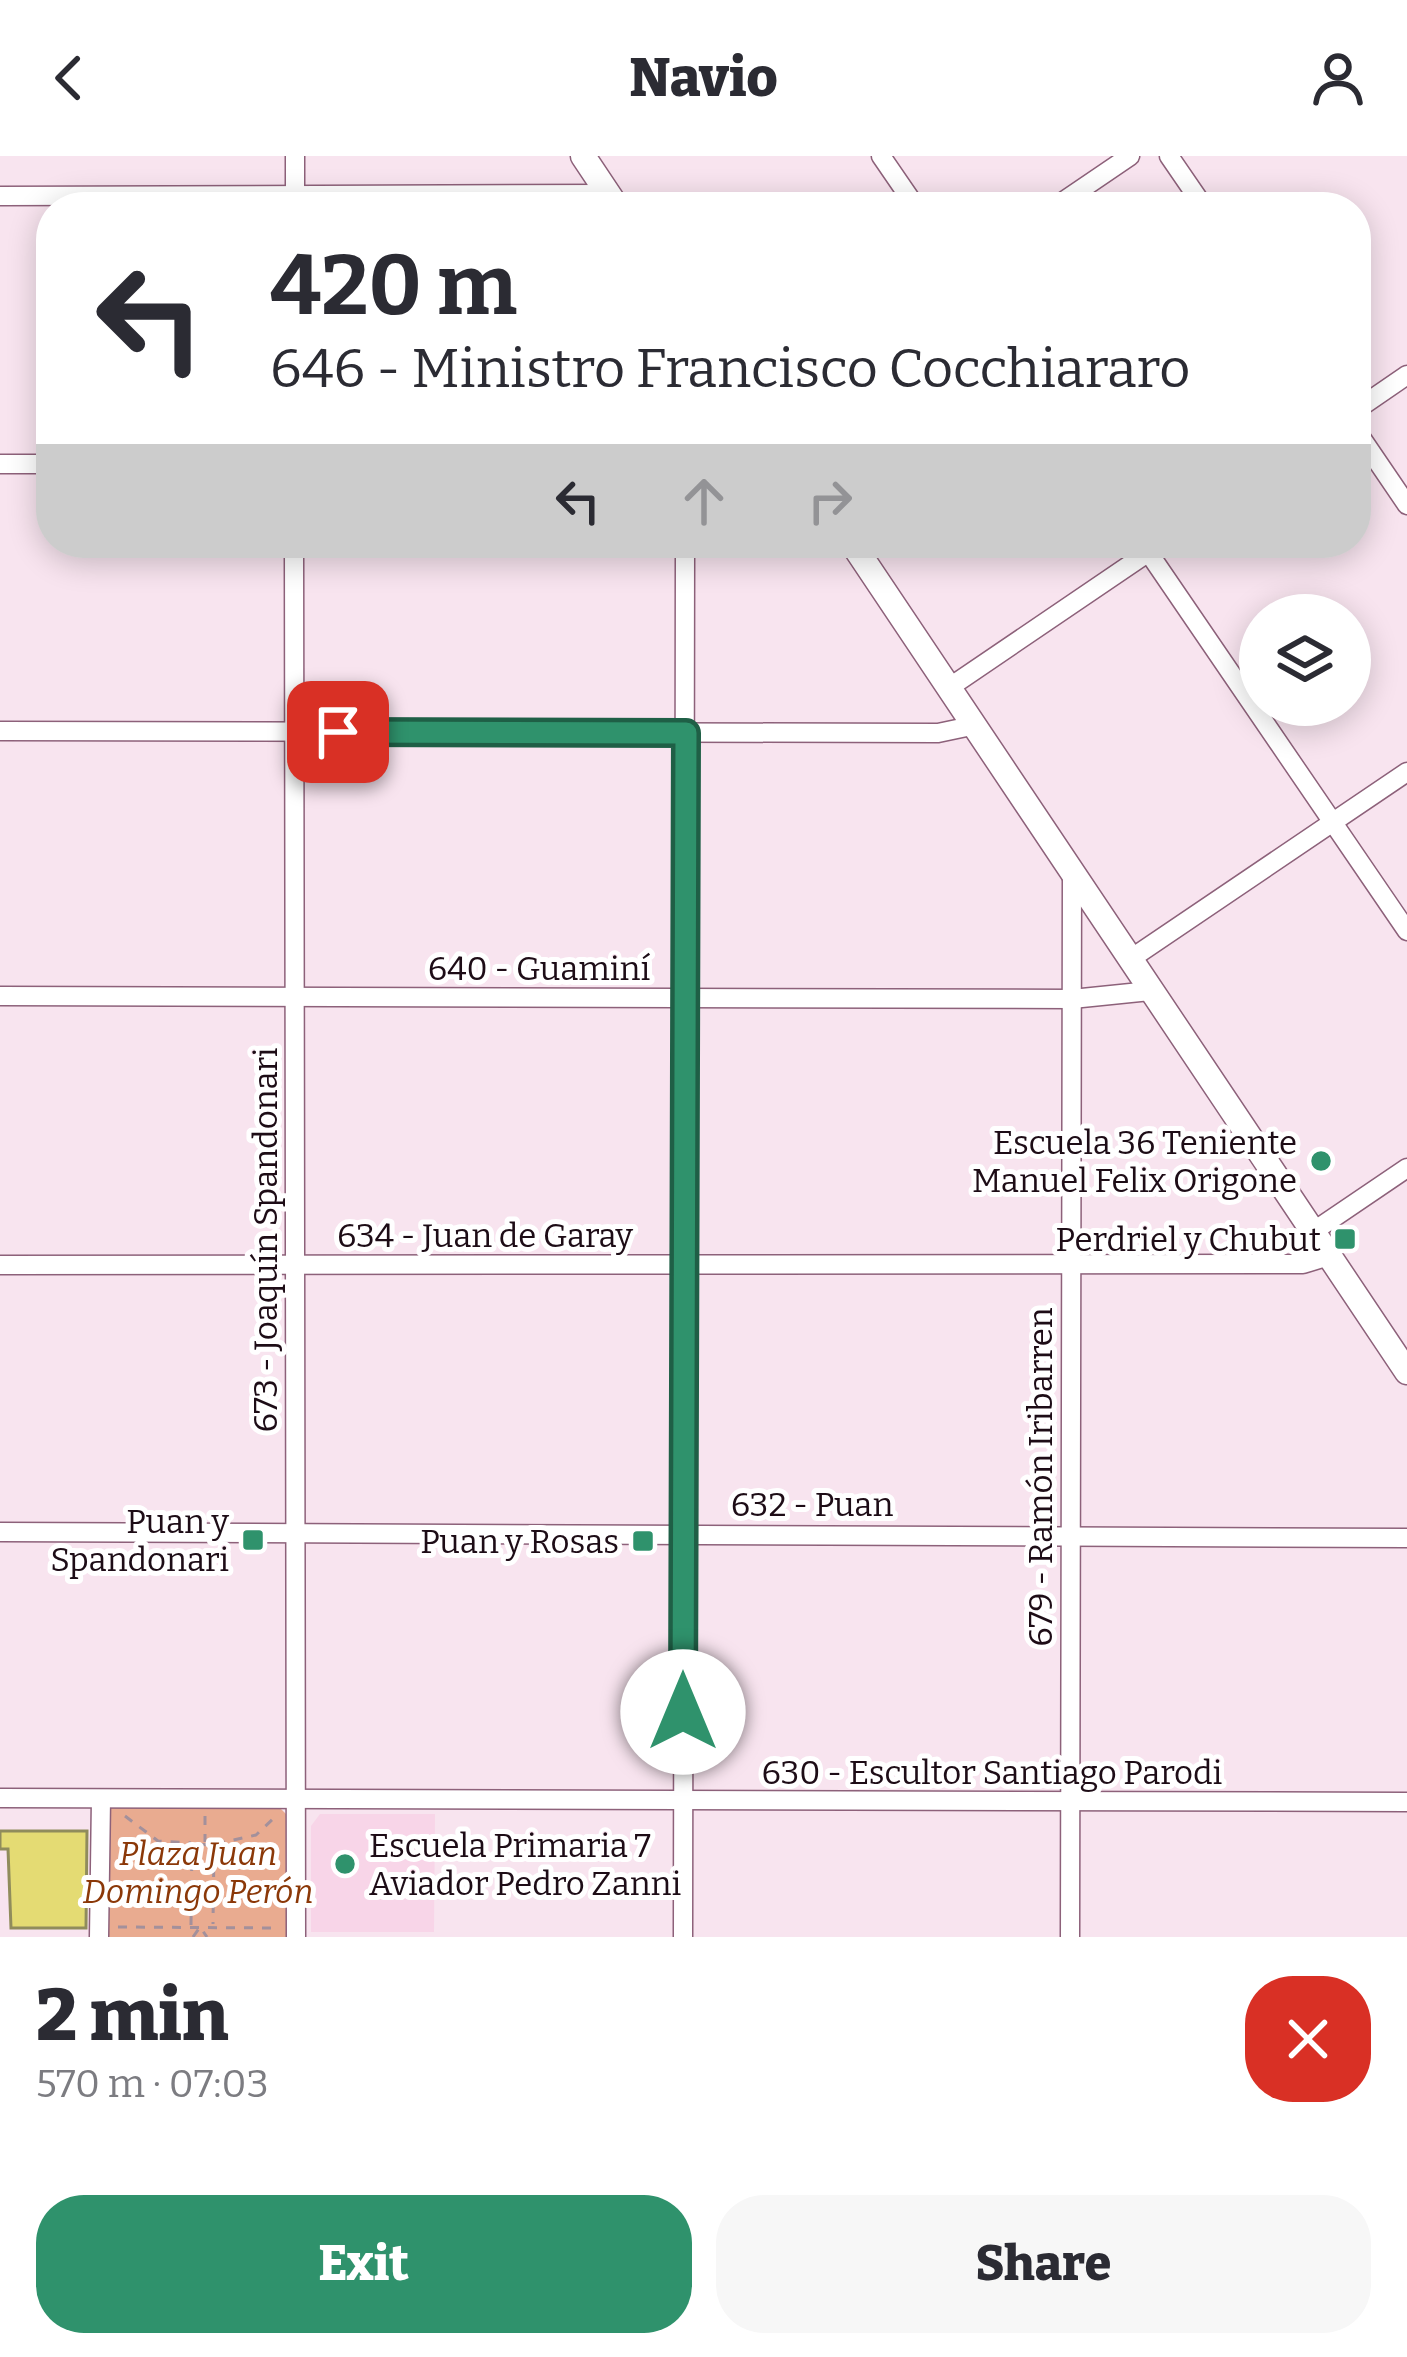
<!DOCTYPE html>
<meta charset="utf-8">
<style>
body{margin:0;font-family:Bitter,serif;background:#f7f7f7;color:#2b2b33;height:100vh;display:flex;flex-direction:column;font-size:45px;white-space:nowrap}
*{box-sizing:border-box;margin:0}
p{font-size:39px;color:#7c7c81}
.icon{flex:none;width:66px;height:66px;fill:none;stroke:currentColor;stroke-width:2;stroke-linecap:round;stroke-linejoin:round}
.map{position:relative;height:1781px;overflow:hidden}
.panel{display:flex;flex-direction:column;background:#fff;flex:1}
.panel>*{flex:none}
.banner{position:absolute;left:36px;top:36px;width:1335px;height:366px;border-radius:48px;box-shadow:0 6px 30px #0003;background:#fff;color:#2b2b33;overflow:hidden}
.buttons{position:absolute;left:1239px;top:438px;display:grid;gap:24px}
.buttons a{display:grid;place-items:center;width:132px;height:132px;border-radius:50%;background:#fff;box-shadow:0 6px 30px #0003;font-size:60px}
.pin{position:absolute;display:grid;place-items:center;width:102px;height:102px;color:#fff;margin:-51px;border-radius:24px;box-shadow:0 6px 18px #0006}
.me{position:absolute;width:132px;margin:-66px;rotate:0deg;stroke-linejoin:round;filter:drop-shadow(0 0 9px #0008)}
.turn{display:flex;align-items:center;gap:42px;height:252px;padding:0 36px;font-size:54px}
.turn .icon{width:156px;height:156px;stroke-width:2.5}
.turn b{display:block;font-size:84px;line-height:102px}
.lanes{display:flex;align-items:center;height:114px;padding:0 36px;background:#0003;justify-content:center;gap:60px;direction:ltr}
.lanes .off{opacity:.35}
.round{display:grid;place-items:center;flex:none;width:126px;height:126px;border-radius:48px;background:#f7f7f7}
.head{display:flex;align-items:center;justify-content:space-between;height:204px;padding:0 36px}
h1{font-size:72px;font-weight:800;line-height:90px}
.primary-button{display:flex;gap:24px;margin-top:auto;padding:24px 36px}
.primary-button a{flex:1;height:138px;border-radius:48px;background:#2f926c;color:#fff;font-size:48px;font-weight:800;line-height:138px;text-align:center}
.primary-button a+a{background:#f7f7f7;color:#2b2b33}
header{display:flex;justify-content:space-between;align-items:center;height:156px;padding:0 36px;background:#fff;font-size:54px;font-weight:800}
.map>svg:first-child{display:block}
</style>
<header><svg class="icon" aria-label="back" viewBox="0 0 24 24"><path d="M15 5l-7 7 7 7"/></svg>Navio<svg class="icon" aria-label="person" viewBox="0 0 24 24"><circle cx="12" cy="8" r="4"/><path d="M4 21q1-7 8-7t8 7"/></svg></header>
<div class="map">
<svg width="1407" height="1781" viewBox="0 0 1407 1781">
<rect width="100%" height="100%" fill="#f8e4ef"/>
<path fill="#f8d5e8" d="M320 1658H435L434 1776H311V1670Z"/>
<path fill="#e9ab90" d="M278 1650 288 1660 287 1781H107V1651Z"/>
<path fill="#e4db73" stroke="#908c5c" stroke-width="3" d="M0 1675H87L86 1772H11L8 1693H0Z"/>
<g fill="none" stroke-linecap="round" stroke-linejoin="round">
<g stroke="#8d617a" stroke-width="21">
<g id="street">
<path d="M295 0V49"/>
<path d="M881 0 916 51"/>
<path d="M1169 0 1204 51"/>
<path d="M0 40 608 38"/>
<path d="M1055 51 1130 0"/>
<path d="M1356 254 1407 219"/>
<path d="M1356 274 1407 349"/>
<path d="M0 308H51"/>
<path d="M294 387 296 1781"/>
<path d="M1142 387 1407 775"/>
<path d="M950 531 1162 387"/>
<path d="M0 575 938 577 976 569"/>
<path d="M1129 804 1407 616"/>
<path d="M0 840 1072 843 1150 835"/>
<path d="M1314 1075 1407 1012"/>
<path d="M0 1109 1303 1108 1329 1100"/>
<path d="M0 1376 1407 1382"/>
<path d="M0 1642 1407 1646"/>
<path d="M99 1781 101 1643"/>
<path d="M683 1781 685 387"/>
<path d="M1070 1781 1072 717"/>
</g>
</g>
<g stroke="#8d617a" stroke-width="27">
<g id="secondary">
<path d="M583 0 617 51"/>
<path d="M852 387 1407 1216"/>
</g>
</g>
<g stroke="#a3909b" stroke-width="3" stroke-dasharray="9 9" stroke-linecap="butt">
<path d="M125 1660 158 1685 191 1687"/>
<path d="M205 1660V1686"/>
<path d="M216 1688 256 1679 276 1660"/>
<path d="M191 1769 192 1688 214 1689 213 1768"/>
<path d="M118 1771 276 1772"/>
<path d="M193 1781 200 1771 207 1781"/>
</g>
<use href="#street" stroke="#fff" stroke-width="18"/>
<use href="#secondary" stroke="#fff" stroke-width="24"/>
</g>
<g fill="none" stroke-linecap="round" stroke-linejoin="round">
<g stroke="#1f5f46" stroke-width="30">
<path id="route" d="M338 576 686 577 683 1556"/>
</g>
<use href="#route" stroke="#2f926c" stroke-width="21"/>
</g>
<g fill="#2f926c" stroke="#fff" stroke-width="4.5">
<circle cx="1321" cy="1005" r="12"/>
<rect x="1333" y="1071" width="24" height="24" rx="6"/>
<rect x="241" y="1372" width="24" height="24" rx="6"/>
<rect x="631" y="1373" width="24" height="24" rx="6"/>
<circle cx="345" cy="1708" r="12"/>
</g>
<g text-anchor="middle" stroke-width="10" stroke-linejoin="round" paint-order="stroke">
<g font-size="33" fill="#1d0c16" stroke="#fff">
<text x="539" y="824">640 - Guaminí</text>
<text x="485" y="1091">634 - Juan de Garay</text>
<text transform="translate(265 1084) rotate(-90)" y="12">673 - Joaquín Spandonari</text>
<text transform="translate(1040 1321) rotate(-90)" y="12">679 - Ramón Iribarren</text>
<text x="812" y="1360">632 - Puan</text>
<text x="992" y="1628">630 - Escultor Santiago Parodi</text>
</g>
<g font-size="33" fill="#1d0c16" stroke="#fff" text-anchor="end">
<text x="1297" y="998">Escuela 36 Teniente<tspan x="1297" dy="38">Manuel Felix Origone</tspan></text>
<text x="1321" y="1095">Perdriel y Chubut</text>
<text x="229" y="1377">Puan y<tspan x="229" dy="38">Spandonari</tspan></text>
<text x="619" y="1397">Puan y Rosas</text>
<text x="369" y="1701" text-anchor="start">Escuela Primaria 7<tspan x="369" dy="38">Aviador Pedro Zanni</tspan></text>
</g>
<g font-size="33" font-style="italic" fill="#8b3808" stroke="#fff">
<text x="198" y="1709">Plaza Juan<tspan x="198" dy="38">Domingo Perón</tspan></text>
</g>
</g>
</svg>
<div class="buttons">
<a><svg class="icon" aria-label="layers" viewBox="0 0 24 24"><path d="M12 4l9 5-9 5-9-5zM3 14l9 5 9-5"/></svg></a>
</div>
<div class="pin" style="left:338px;top:576px;background:#d93025"><svg class="icon" aria-label="arrive" viewBox="0 0 24 24"><path d="M6 21V4h12l-3 4 3 4H6"/></svg></div>
<svg class="me" style="left:683px;top:1556px" viewBox="-20 -20 40 40"><circle r="19" fill="#fff"/><path d="M0-13L10 11 0 6-10 11z" fill="#2f926c"/></svg>
<div class="banner">
<div class="turn"><svg class="icon" aria-label="left" viewBox="0 0 24 24"><path d="M17 20v-9H6M10 6l-5 5 5 5"/></svg><div><b>420 m</b>646 - Ministro Francisco Cocchiararo</div></div>
<div class="lanes"><svg class="icon" aria-label="left" viewBox="0 0 24 24"><path d="M17 20v-9H6M10 6l-5 5 5 5"/></svg><svg class="icon off" aria-label="ahead" viewBox="0 0 24 24"><path d="M12 20V5M6 11l6-6 6 6"/></svg><svg class="icon off" aria-label="right" viewBox="0 0 24 24"><path d="M7 20v-9h11M14 6l5 5-5 5"/></svg></div>
</div>
</div>
<section class="panel">
<div class="head"><div><h1>2 min</h1><p>570 m · 07:03</p></div><a class="round" style="background:#d93025;color:#fff"><svg class="icon" aria-label="close" viewBox="0 0 24 24"><path d="M6 6l12 12M18 6L6 18"/></svg></a></div>
<div class="primary-button"><a>Exit</a><a>Share</a></div>
</section>
